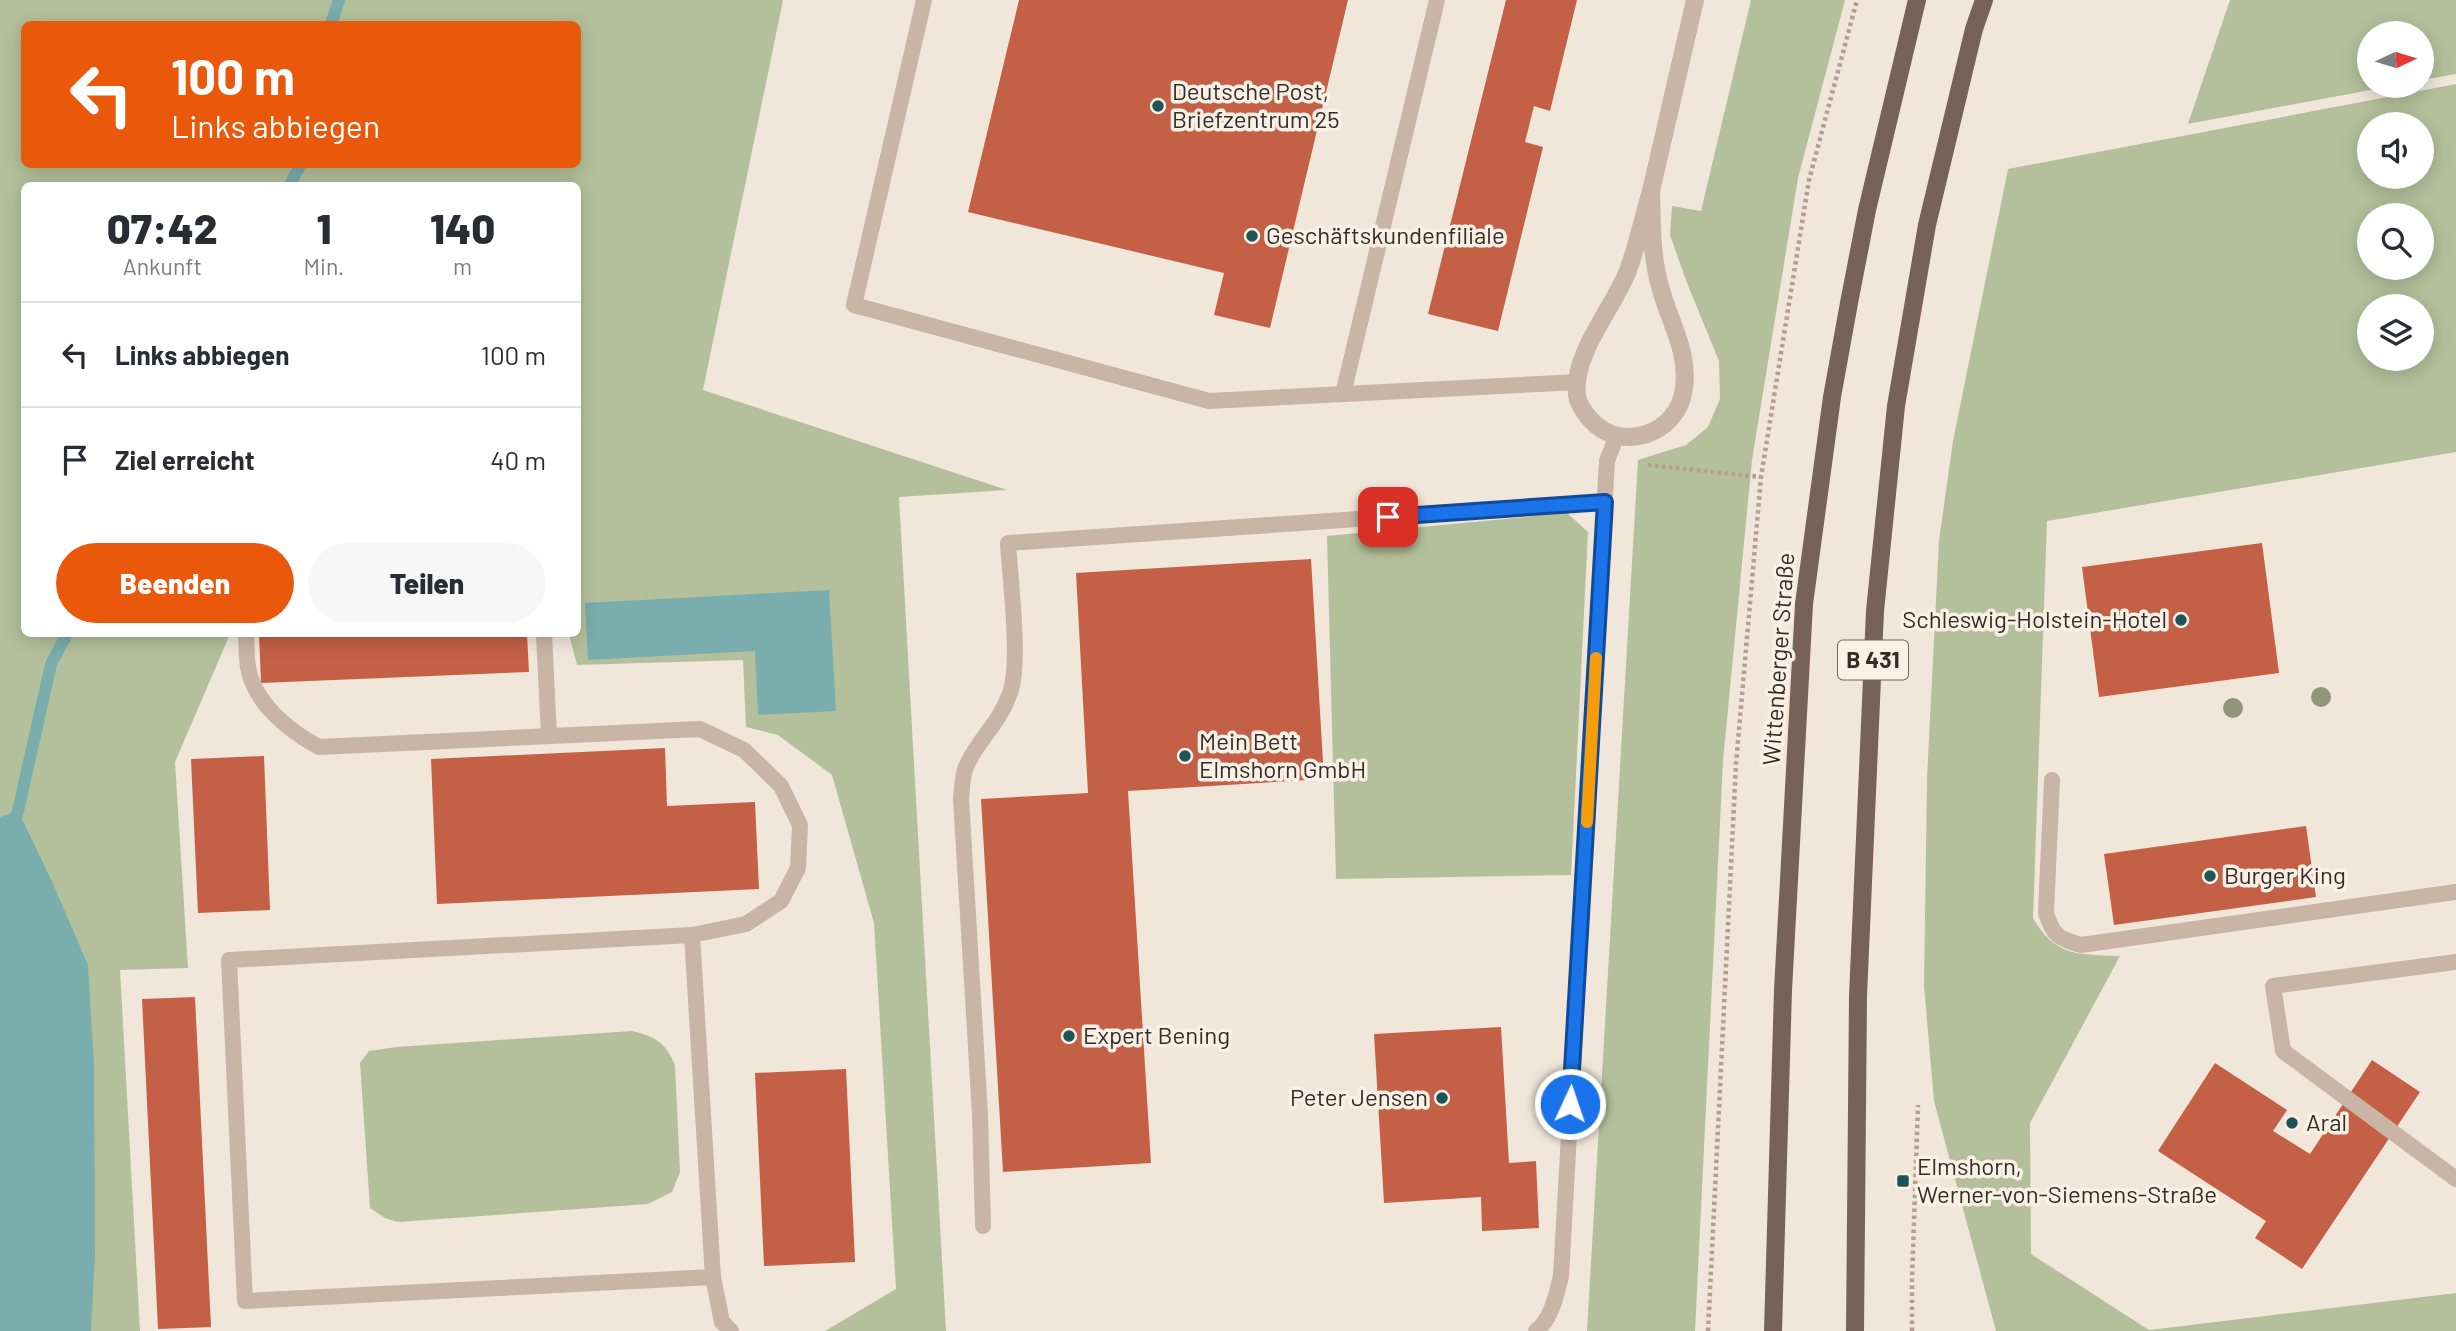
<!DOCTYPE html>
<html lang="de">
<meta charset="utf-8">
<style>
body{margin:0;font-family:Barlow,sans-serif;background:#f7f7f7;color:#2b2b33;height:100vh;display:flex;flex-direction:column;font-size:26px;white-space:nowrap}
*{box-sizing:border-box;margin:0}
p{font-size:23px;color:#7c7c81}
.icon{flex:none;width:38px;height:38px;fill:none;stroke:currentColor;stroke-width:2;stroke-linecap:round;stroke-linejoin:round}
.map{position:relative;flex:1;overflow:hidden}
.sheet{position:absolute;left:21px;top:182px;width:560px;height:455px;display:flex;flex-direction:column;background:#fff;border-radius:10px;box-shadow:0 4px 18px #0003}
.sheet>*{flex:none}
.guide{position:absolute;left:21px;top:21px;width:560px;height:147px;border-radius:10px;box-shadow:0 4px 18px #0003;background:#ea580c;color:#fff;overflow:hidden}
.needle{width:46px;rotate:86deg}
.buttons{position:absolute;left:2357px;top:21px;display:grid;gap:14px}
.buttons a{display:grid;place-items:center;width:77px;height:77px;border-radius:50%;background:#fff;box-shadow:0 4px 18px #0003;font-size:35px}
.pin{position:absolute;display:grid;place-items:center;width:60px;height:60px;color:#fff;margin:-30px;border-radius:14px;box-shadow:0 4px 10px #0006}
.me{position:absolute;width:77px;margin:-38px;rotate:3deg;stroke-linejoin:round;filter:drop-shadow(0 0 5px #0008)}
.turn{display:flex;align-items:center;gap:24px;height:147px;padding:0 35px;font-size:32px}
.turn .icon{width:91px;height:91px;stroke-width:2.5}
.turn b{display:block;font-size:49px;line-height:60px}
.eta{display:flex;justify-content:space-evenly;align-items:center;height:119px;text-align:center}
.eta b{font-size:42px;font-weight:800;line-height:49px}
.primary-button{display:flex;gap:14px;margin-top:auto;padding:14px 35px}
.primary-button a{flex:1;height:80px;border-radius:42px;background:#ea580c;color:#fff;font-size:28px;font-weight:800;line-height:80px;text-align:center}
.primary-button a+a{background:#f7f7f7;color:#2b2b33}
ul{padding:0;list-style:none}
li{display:flex;align-items:center;gap:21px;height:105px;padding:0 35px;border-top:2px solid #e1e1e2}
li div{flex:1}
li b{display:block;font-size:26px}
li em{font-style:normal}
.map>svg:first-child{display:block}
</style>
<div class="map">
<svg width="2456" height="1331" viewBox="0 0 2456 1331">
<rect width="100%" height="100%" fill="#f1e6da"/>
<g fill="#b4c09b" fill-rule="evenodd">
<path d="M0 0H783L703 390 1007 490 899 497 946 1331H825L896 1289 874 923 832 775 778 735 746 727 743 660 577 665 569 634H578V186H24V634H230L175 762 188 968 120 970 140 1331H0ZM24 24H578V164H24Z"/>
<path d="M1751 0H1845L1798 178 1752 460 1723 761 1695 1331H1587L1638 460 1686 445 1708 427 1720 399 1719 361 1687 283 1670 235 1672 206 1701 211Z"/>
<path d="M2230 0H2456V74L2422 80V33H2370V86H2392L2188 124Z"/>
<path d="M2456 84V452L2047 521 2033 918C2056 958 2079 954 2120 956L2030 1123 2031 1254 2149 1330 2456 1293V1331H1996L1934 1101 1924 986 1927 778 1939 541 1953 441 2008 169ZM2422 124V177H2370V124ZM2422 215V268H2370V215ZM2422 306V359H2370V306Z"/>
<path d="M1567 513 1588 532 1571 875 1336 879 1327 536Z"/>
<path d="M632 1031C656 1037 665 1042 675 1065L680 1172 672 1192 648 1204 398 1222 385 1218 370 1208 360 1063 369 1051 396 1047Z"/>
</g>
<g fill="#7aadad">
<path d="M829 590 836 711 758 715 755 651 588 660 585 603Z"/>
<path d="M18 811 50 877 88 965 94 1065 95 1254 91 1331H0V817Z"/>
</g>
<g fill="none" stroke-linecap="round" stroke-linejoin="round">
<g stroke="#7aadad" stroke-width="12">
<path d="M331 24 339 0"/>
<path d="M289 186 301 164"/>
<path d="M0 857 18 811 51 664 67 634"/>
</g>
</g>
<g fill="#c46046">
<path d="M1019 0H1348L1270 328 1214 315 1224 273 968 212Z"/>
<path d="M1506 0H1577L1550 111 1534 106 1525 142 1543 147 1498 331 1428 314Z"/>
<path d="M2262 543 2279 673 2099 697 2082 567Z"/>
<path d="M1311 559 1324 779 1128 791 1151 1163 1003 1172 981 799 1088 793 1076 573Z"/>
<path d="M259 634H527L529 672 261 683Z"/>
<path d="M665 748 667 806 755 802 759 889 437 904 431 759Z"/>
<path d="M264 756 270 910 198 913 191 759Z"/>
<path d="M2306 826 2316 897 2114 925 2104 854Z"/>
<path d="M195 997 211 1327 158 1329 142 999Z"/>
<path d="M1501 1027 1509 1163 1536 1161 1539 1228 1482 1231 1481 1197 1384 1203 1374 1034Z"/>
<path d="M2372 1060 2420 1092 2302 1269 2255 1238 2266 1221 2158 1151 2215 1063 2287 1110 2273 1131 2310 1154Z"/>
<path d="M846 1069 855 1262 764 1266 755 1073Z"/>
</g>
<g fill="none" stroke-linecap="round" stroke-linejoin="round">
<g stroke="#b49f91" stroke-width="4.5" stroke-dasharray="3.5 3.5" stroke-linecap="butt">
<path d="M1648 465 1761 477"/>
<path d="M1708 1331 1736 764 1761 477 1809 180 1857 0"/>
<path d="M1912 1331V1279L1918 1105"/>
</g>
<g stroke="#c9b5a6" stroke-width="16">
<path d="M924 0 854 305 1209 401 1578 382"/>
<path d="M1343 394 1437 0"/>
<path d="M246 634C247 644 246 656 248 667 254 703 289 731 319 747L700 729 744 750 781 786 800 825 798 868 781 901 746 924 692 935"/>
<path d="M544 634 549 736"/>
<path d="M2052 780 2046 913C2053 936 2059 939 2081 945L2456 892"/>
<path d="M2456 962 2273 986 2283 1051 2456 1179"/>
<path d="M983 1226 980 1114 961 799C962 789 962 776 966 767 978 739 1000 723 1010 693 1021 662 1010 579 1008 543L1605 502"/>
<path d="M713 1277 245 1301 229 960 692 935 713 1277 722 1322 731 1331"/>
<path d="M1536 1331C1552 1318 1556 1296 1561 1276L1607 461 1616 437"/>
</g>
<g stroke="#c9b5a6" stroke-width="18">
<path d="M1651 191C1652 223 1651 255 1660 286 1669 322 1689 350 1684 388 1679 434 1620 455 1589 418 1584 412 1578 403 1577 395 1572 355 1613 308 1627 273 1637 247 1643 218 1651 191Z"/>
<path d="M1651 191 1695 0"/>
</g>
<g stroke="#776258" stroke-width="18">
<path d="M1773 1331 1783 990 1804 604 1832 397 1849 303 1867 210 1917 0"/>
<path d="M1855 1331 1858 996 1875 611 1896 406 1927 225 1974 29 1984 0"/>
</g>
</g>
<g fill="#93957a">
<circle cx="2321" cy="697" r="10"/>
<circle cx="2233" cy="708" r="10"/>
</g>
<g fill="none" stroke-linecap="round" stroke-linejoin="round">
<g stroke="#114b97" stroke-width="18">
<path id="route" d="M1388 517 1605 502 1570 1104"/>
</g>
<use href="#route" stroke="#1a73e8" stroke-width="12"/>
<path stroke="#f59e0b" stroke-width="12" d="M1587 822 1596 658"/>
</g>
<g fill="#1e5456" stroke="#f9f0e6" stroke-width="2.5">
<circle cx="1158" cy="106" r="7"/>
<circle cx="1252" cy="236" r="7"/>
<circle cx="2181" cy="620" r="7"/>
<circle cx="1185" cy="756" r="7"/>
<circle cx="2210" cy="876" r="7"/>
<circle cx="1069" cy="1036" r="7"/>
<circle cx="1442" cy="1098" r="7"/>
<circle cx="2292" cy="1123" r="7"/>
<rect x="1896" y="1174" width="14" height="14" rx="3.5"/>
</g>
<g text-anchor="middle" stroke-width="7" stroke-linejoin="round" paint-order="stroke">
<rect fill="#f9f0e6" stroke="#706660" stroke-width="2" x="1838" y="640.5" width="70" height="39" rx="5"/>
<g font-size="23" font-weight="bold" fill="#352b27">
<text x="1873" y="668">B 431</text>
</g>
<g font-size="24" fill="#352b27" stroke="#f9f0e6" text-anchor="start">
<text x="1172" y="100">Deutsche Post,<tspan x="1172" dy="28">Briefzentrum 25</tspan></text>
<text x="1266" y="244">Geschäftskundenfiliale</text>
<text x="2167" y="628" text-anchor="end">Schleswig-Holstein-Hotel</text>
<text x="1199" y="750">Mein Bett<tspan x="1199" dy="28">Elmshorn GmbH</tspan></text>
<text x="2224" y="884">Burger King</text>
<text x="1083" y="1044">Expert Bening</text>
<text x="1428" y="1106" text-anchor="end">Peter Jensen</text>
<text x="2306" y="1131">Aral</text>
<text x="1917" y="1175">Elmshorn,<tspan x="1917" dy="28">Werner-von-Siemens-Straße</tspan></text>
</g>
<g font-size="24" fill="#352b27" stroke="#f9f0e6">
<text transform="translate(1779 659) rotate(-86)" y="8">Wittenberger Straße</text>
</g>
</g>
</svg>
<div class="buttons">
<a><svg class="needle" viewBox="-14 -14 28 28"><path d="M0-13l5 13h-10z" fill="#e53935"/><path d="M0 13l5-13h-10z" fill="#7c7c81"/></svg></a>
<a><svg class="icon" aria-label="sound" viewBox="0 0 24 24"><path d="M4 9h4l5-4v14l-5-4H4zM17 9q2 3 0 6"/></svg></a>
<a><svg class="icon" aria-label="search" viewBox="0 0 24 24"><circle cx="10" cy="10" r="6"/><path d="M15 15l6 6"/></svg></a>
<a><svg class="icon" aria-label="layers" viewBox="0 0 24 24"><path d="M12 4l9 5-9 5-9-5zM3 14l9 5 9-5"/></svg></a>
</div>
<div class="pin" style="left:1388px;top:517px;background:#d93025"><svg class="icon" aria-label="arrive" viewBox="0 0 24 24"><path d="M6 21V4h12l-3 4 3 4H6"/></svg></div>
<svg class="me" style="left:1570px;top:1104px" viewBox="-20 -20 40 40"><circle r="17" fill="#1a73e8" stroke="#fff" stroke-width="3"/><path d="M0-11L8 9 0 5-8 9z" fill="#fff"/></svg>
<div class="guide">
<div class="turn"><svg class="icon" aria-label="left" viewBox="0 0 24 24"><path d="M17 20v-9H6M10 6l-5 5 5 5"/></svg><div><b>100 m</b>Links abbiegen</div></div>
</div>
<section class="sheet">
<div class="eta">
<div><b>07:42</b><p>Ankunft</p></div>
<div><b>1</b><p>Min.</p></div>
<div><b>140</b><p>m</p></div>
</div>
<ul>
<li><svg class="icon" aria-label="left" viewBox="0 0 24 24"><path d="M17 20v-9H6M10 6l-5 5 5 5"/></svg><div><b>Links abbiegen</b></div><em>100 m</em></li>
<li><svg class="icon" aria-label="arrive" viewBox="0 0 24 24"><path d="M6 21V4h12l-3 4 3 4H6"/></svg><div><b>Ziel erreicht</b></div><em>40 m</em></li>
</ul>
<div class="primary-button"><a>Beenden</a><a>Teilen</a></div>
</section>
</div>
